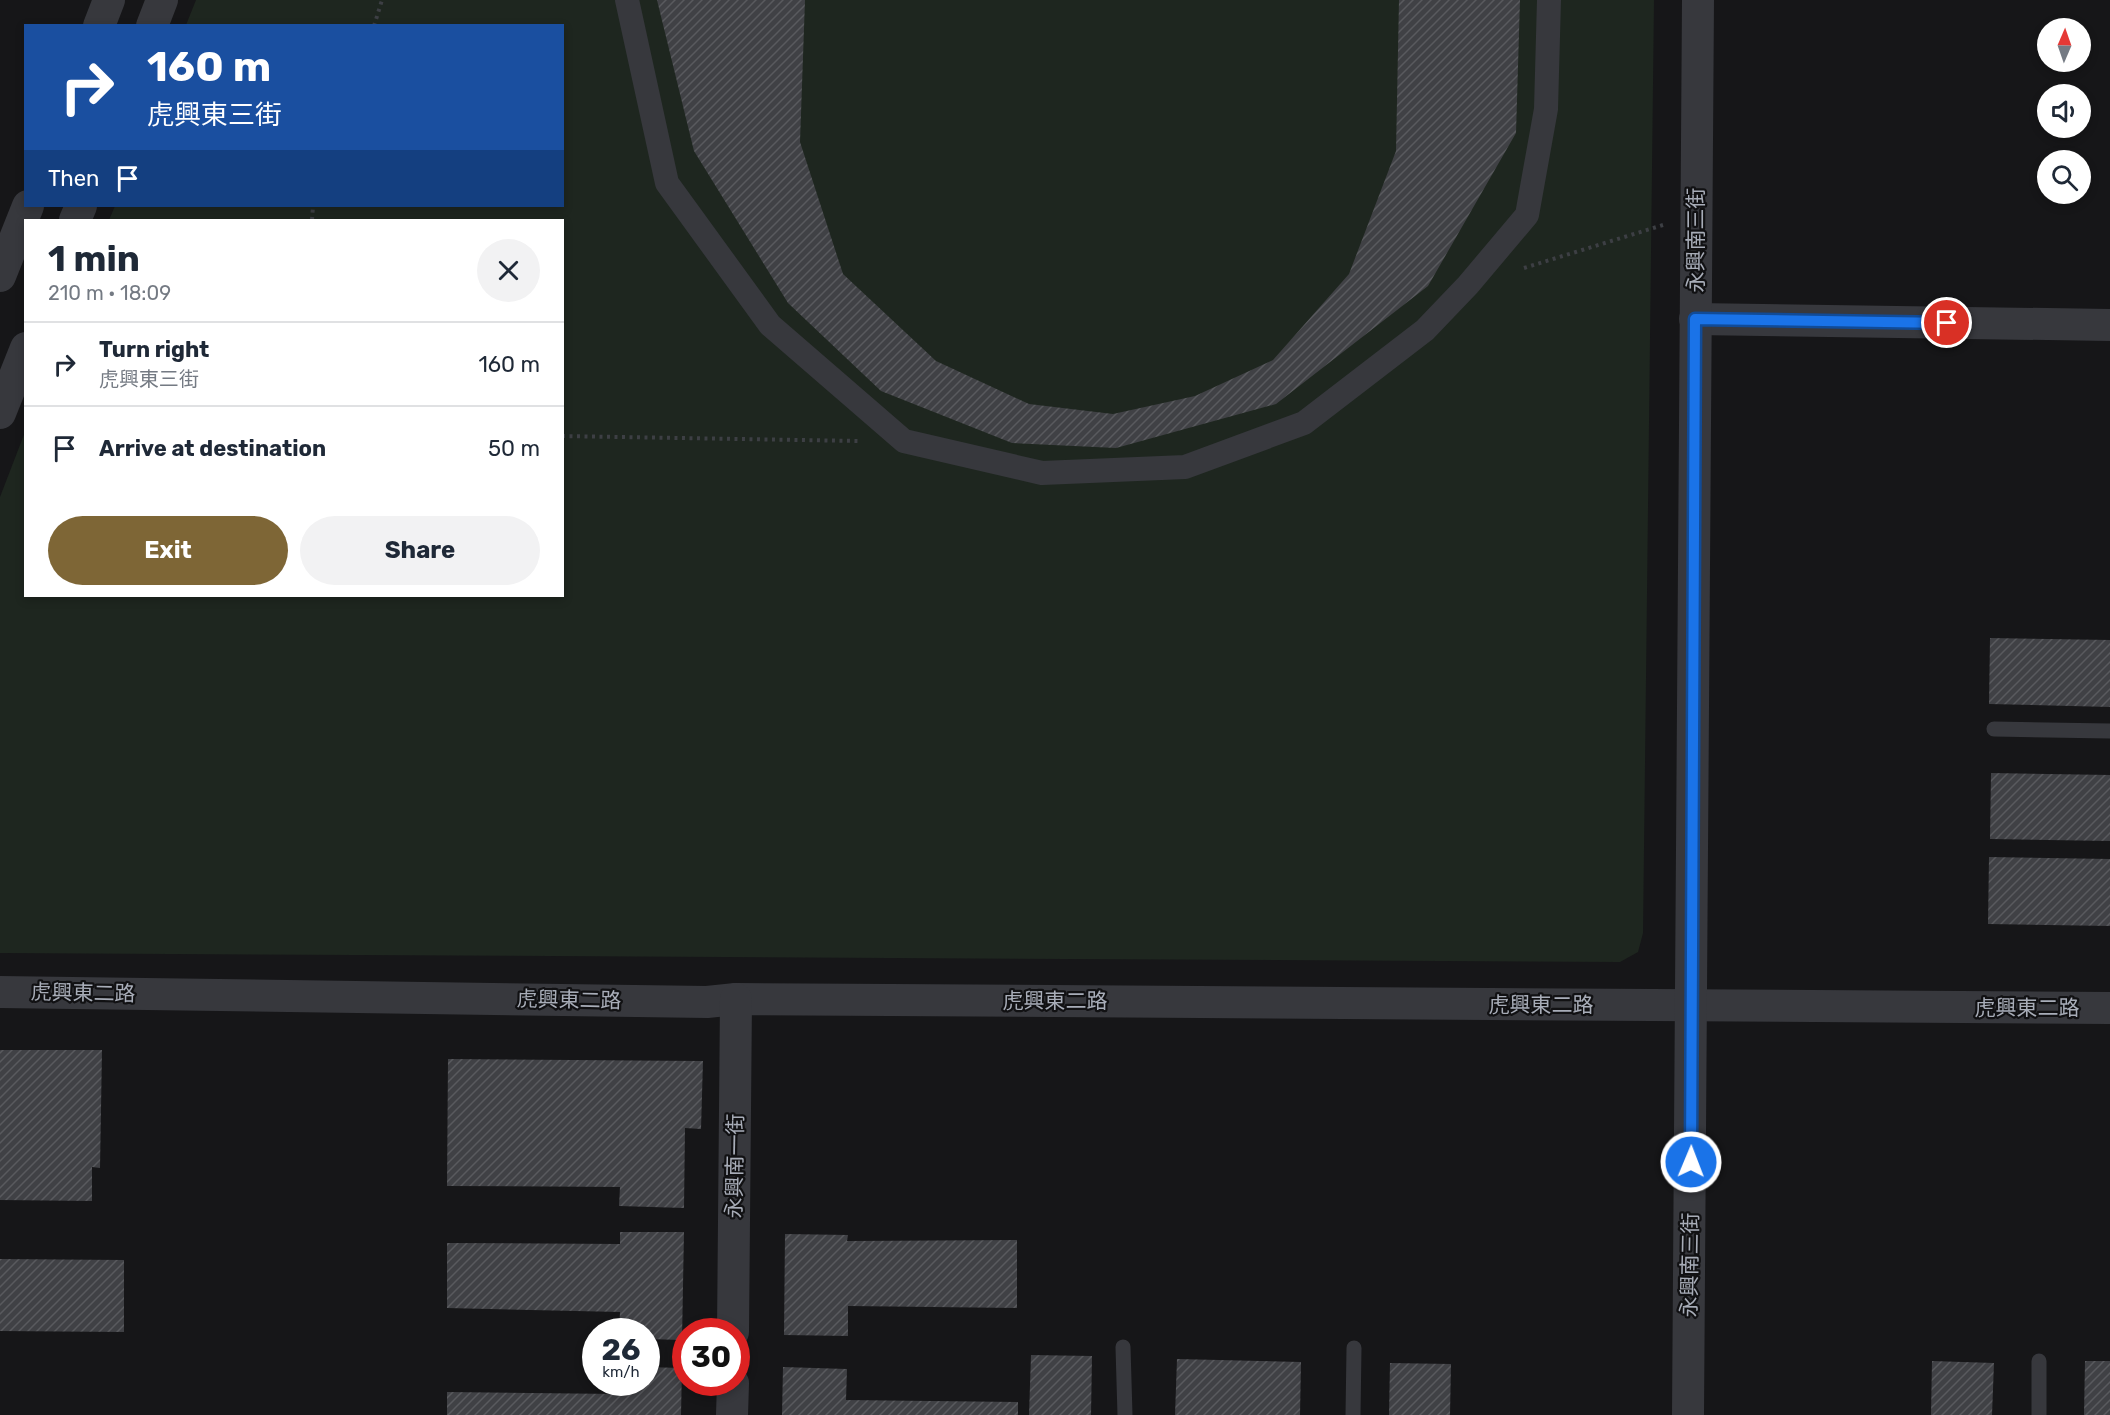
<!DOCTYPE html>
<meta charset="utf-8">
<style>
body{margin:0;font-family:Rubik,"Noto Sans TC",sans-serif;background:#f2f2f3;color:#1f2937;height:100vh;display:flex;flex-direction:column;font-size:22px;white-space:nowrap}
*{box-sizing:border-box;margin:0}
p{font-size:20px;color:#747a83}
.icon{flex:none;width:33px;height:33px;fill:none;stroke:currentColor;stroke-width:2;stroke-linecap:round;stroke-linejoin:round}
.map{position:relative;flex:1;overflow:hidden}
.drawer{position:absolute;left:24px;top:219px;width:540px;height:378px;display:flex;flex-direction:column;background:#fff;border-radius:0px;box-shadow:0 3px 9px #0003}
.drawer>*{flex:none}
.top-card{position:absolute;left:24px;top:24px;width:540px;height:183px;border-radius:0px;box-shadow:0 3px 9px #0003;background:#1a4fa0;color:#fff;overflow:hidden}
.needle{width:39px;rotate:2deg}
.fabs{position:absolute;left:2037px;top:18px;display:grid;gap:12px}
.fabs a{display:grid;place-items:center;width:54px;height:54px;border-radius:50%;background:#fff;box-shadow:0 3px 9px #0003;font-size:30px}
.speed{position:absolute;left:582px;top:1318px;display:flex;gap:12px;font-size:30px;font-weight:700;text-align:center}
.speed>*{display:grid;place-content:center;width:78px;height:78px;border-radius:50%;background:#fff;box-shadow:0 3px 9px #0003;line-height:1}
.speed small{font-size:15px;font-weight:400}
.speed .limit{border:9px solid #d22;background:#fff;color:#111}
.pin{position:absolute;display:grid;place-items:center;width:51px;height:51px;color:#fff;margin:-26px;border:3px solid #fff;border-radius:50%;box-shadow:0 2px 6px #0007}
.me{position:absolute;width:66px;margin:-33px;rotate:1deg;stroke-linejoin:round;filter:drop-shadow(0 0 4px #0008)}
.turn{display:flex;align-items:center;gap:21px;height:126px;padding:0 24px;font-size:27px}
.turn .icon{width:78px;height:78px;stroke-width:2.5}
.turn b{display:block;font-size:42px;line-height:51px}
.then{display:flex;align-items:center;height:57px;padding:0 24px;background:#0003;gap:12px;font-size:22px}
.round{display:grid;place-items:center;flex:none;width:63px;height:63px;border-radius:32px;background:#f2f2f3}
.summary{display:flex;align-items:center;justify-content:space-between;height:102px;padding:0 24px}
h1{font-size:36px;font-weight:700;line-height:45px}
.cta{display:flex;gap:12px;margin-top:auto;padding:12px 24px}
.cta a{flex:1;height:69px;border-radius:36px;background:#7e6636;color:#fff;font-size:24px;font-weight:700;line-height:69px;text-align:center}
.cta a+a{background:#f2f2f3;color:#1f2937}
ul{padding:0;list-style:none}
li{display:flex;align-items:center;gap:18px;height:84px;padding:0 24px;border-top:2px solid #e0e1e3}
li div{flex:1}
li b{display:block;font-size:22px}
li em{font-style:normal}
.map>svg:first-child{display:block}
</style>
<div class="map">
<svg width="2110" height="1415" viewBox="0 0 2110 1415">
<defs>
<pattern id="building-hatch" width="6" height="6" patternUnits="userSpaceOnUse" patternTransform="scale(1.5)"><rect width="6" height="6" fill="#404145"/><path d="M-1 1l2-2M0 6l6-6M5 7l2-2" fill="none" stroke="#595a5e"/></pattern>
</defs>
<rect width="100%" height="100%" fill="#161618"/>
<path fill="#1e261f" d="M196 0H1654L1643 933 1638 952 1620 962 0 953V497L25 432 26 596H562V220H109L115 206H562V26L186 25Z"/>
<g fill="url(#building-hatch)">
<path d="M657 0H805L800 142 843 274 936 361 1029 404 1113 414 1195 396 1273 360 1349 274 1396 151 1399 0H1520L1516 133 1428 286 1276 404 1116 448 1012 443 881 391 788 303 694 151Z"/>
<path d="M1990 638 2110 640V707L1989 704Z"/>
<path d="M1991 773 2110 775V841L1990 839Z"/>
<path d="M1989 857 2110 859V926L1988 924Z"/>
<path d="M0 1050H102L100 1168 92 1167V1201L0 1200Z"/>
<path d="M448 1059 703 1061 701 1129 685 1128 684 1208 619 1206 620 1187 447 1186Z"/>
<path d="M620 1232H684L682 1340 646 1339V1332H619L620 1312 447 1308V1243L620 1244Z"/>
<path d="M785 1234 848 1235 847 1241 1017 1240V1308L848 1306V1336L784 1335Z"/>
<path d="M0 1259 124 1260V1332L0 1331Z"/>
<path d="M1031 1355 1092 1356 1091 1415H1029Z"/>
<path d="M1177 1359 1301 1362 1300 1415H1175Z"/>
<path d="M1932 1361 1994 1363 1992 1415H1931Z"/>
<path d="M2085 1361H2110V1415H2084Z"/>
<path d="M1390 1363 1451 1364 1450 1415H1389Z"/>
<path d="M646 1367 682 1368 681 1415H447V1392L618 1394V1383H646Z"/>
<path d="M783 1367 847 1369 846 1400 1018 1402V1415H782Z"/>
</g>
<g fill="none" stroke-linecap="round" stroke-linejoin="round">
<g stroke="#3d3f44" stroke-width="4" stroke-dasharray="3 4.5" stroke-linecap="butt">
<path d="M374 26 382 0"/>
<path d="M312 220 313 206"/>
<path d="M1524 268 1663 225"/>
<path d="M562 436 858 441"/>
</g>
<g stroke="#37383d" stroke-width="15">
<path d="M1994 729 2110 731"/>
<path d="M1123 1347 1125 1415"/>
<path d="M2039 1361V1415"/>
<path d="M1353 1415 1354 1348"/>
</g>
<path stroke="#37383d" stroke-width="24" d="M627 0 667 183 770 325 904 441 1042 473 1185 467 1304 423 1425 330 1468 285 1527 215 1546 109 1549 0"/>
<g stroke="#37383d" stroke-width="32">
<path d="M99 26 109 0"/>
<path d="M152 26 162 0"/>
<path d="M75 220 81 206"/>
<path d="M0 276 28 206"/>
<path d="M1695 319 2110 325"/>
<path d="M0 413 26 348"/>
<path d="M0 992 707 1002 736 999 2110 1008"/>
<path d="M733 1332 736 999"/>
<path d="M732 1415 733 1383"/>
<path d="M1688 1415 1698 0"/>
</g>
</g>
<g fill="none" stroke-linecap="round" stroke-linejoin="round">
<g stroke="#114b97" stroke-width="15">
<path id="route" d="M1691 1162 1695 319 1947 323"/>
</g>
<use href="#route" stroke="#1a73e8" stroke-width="10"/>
</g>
<g text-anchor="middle" stroke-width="4.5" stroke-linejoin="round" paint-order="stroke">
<g font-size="21" fill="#a8adb8" stroke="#111113">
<text transform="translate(1696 240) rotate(-90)" y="7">永興南三街</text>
<text transform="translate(83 993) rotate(1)" y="7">虎興東二路</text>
<text transform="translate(569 1000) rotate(1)" y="7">虎興東二路</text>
<text x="1055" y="1008">虎興東二路</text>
<text x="1541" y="1012">虎興東二路</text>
<text x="2027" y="1015">虎興東二路</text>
<text transform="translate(735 1166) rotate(-89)" y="7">永興南一街</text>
<text transform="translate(1690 1265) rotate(-89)" y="7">永興南三街</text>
</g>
</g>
</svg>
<div class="fabs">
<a><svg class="needle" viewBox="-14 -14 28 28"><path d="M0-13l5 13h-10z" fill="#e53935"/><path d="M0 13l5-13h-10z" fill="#747a83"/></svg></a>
<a><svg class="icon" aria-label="sound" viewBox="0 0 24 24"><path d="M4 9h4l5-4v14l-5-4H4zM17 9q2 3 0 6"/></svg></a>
<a><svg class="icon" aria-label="search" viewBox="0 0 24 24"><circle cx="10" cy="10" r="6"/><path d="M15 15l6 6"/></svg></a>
</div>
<div class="speed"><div>26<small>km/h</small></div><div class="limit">30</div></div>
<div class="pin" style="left:1947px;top:323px;background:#d93025"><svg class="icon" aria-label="arrive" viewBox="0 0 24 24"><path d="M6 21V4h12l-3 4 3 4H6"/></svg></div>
<svg class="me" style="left:1691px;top:1162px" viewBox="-20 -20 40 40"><circle r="17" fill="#1a73e8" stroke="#fff" stroke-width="3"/><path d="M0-11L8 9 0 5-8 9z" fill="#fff"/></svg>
<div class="top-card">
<div class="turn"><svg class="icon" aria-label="right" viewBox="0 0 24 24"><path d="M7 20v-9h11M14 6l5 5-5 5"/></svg><div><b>160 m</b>虎興東三街</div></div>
<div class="then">Then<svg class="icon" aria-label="arrive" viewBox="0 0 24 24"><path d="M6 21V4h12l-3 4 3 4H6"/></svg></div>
</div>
<section class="drawer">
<div class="summary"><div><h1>1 min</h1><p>210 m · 18:09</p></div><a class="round"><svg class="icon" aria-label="close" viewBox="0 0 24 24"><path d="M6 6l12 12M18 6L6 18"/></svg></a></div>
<ul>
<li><svg class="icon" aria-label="right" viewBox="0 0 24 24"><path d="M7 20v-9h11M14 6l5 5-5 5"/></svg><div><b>Turn right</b><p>虎興東三街</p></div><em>160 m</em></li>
<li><svg class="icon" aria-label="arrive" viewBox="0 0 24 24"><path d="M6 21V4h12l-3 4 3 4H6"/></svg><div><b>Arrive at destination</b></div><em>50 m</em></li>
</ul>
<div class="cta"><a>Exit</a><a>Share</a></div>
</section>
</div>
